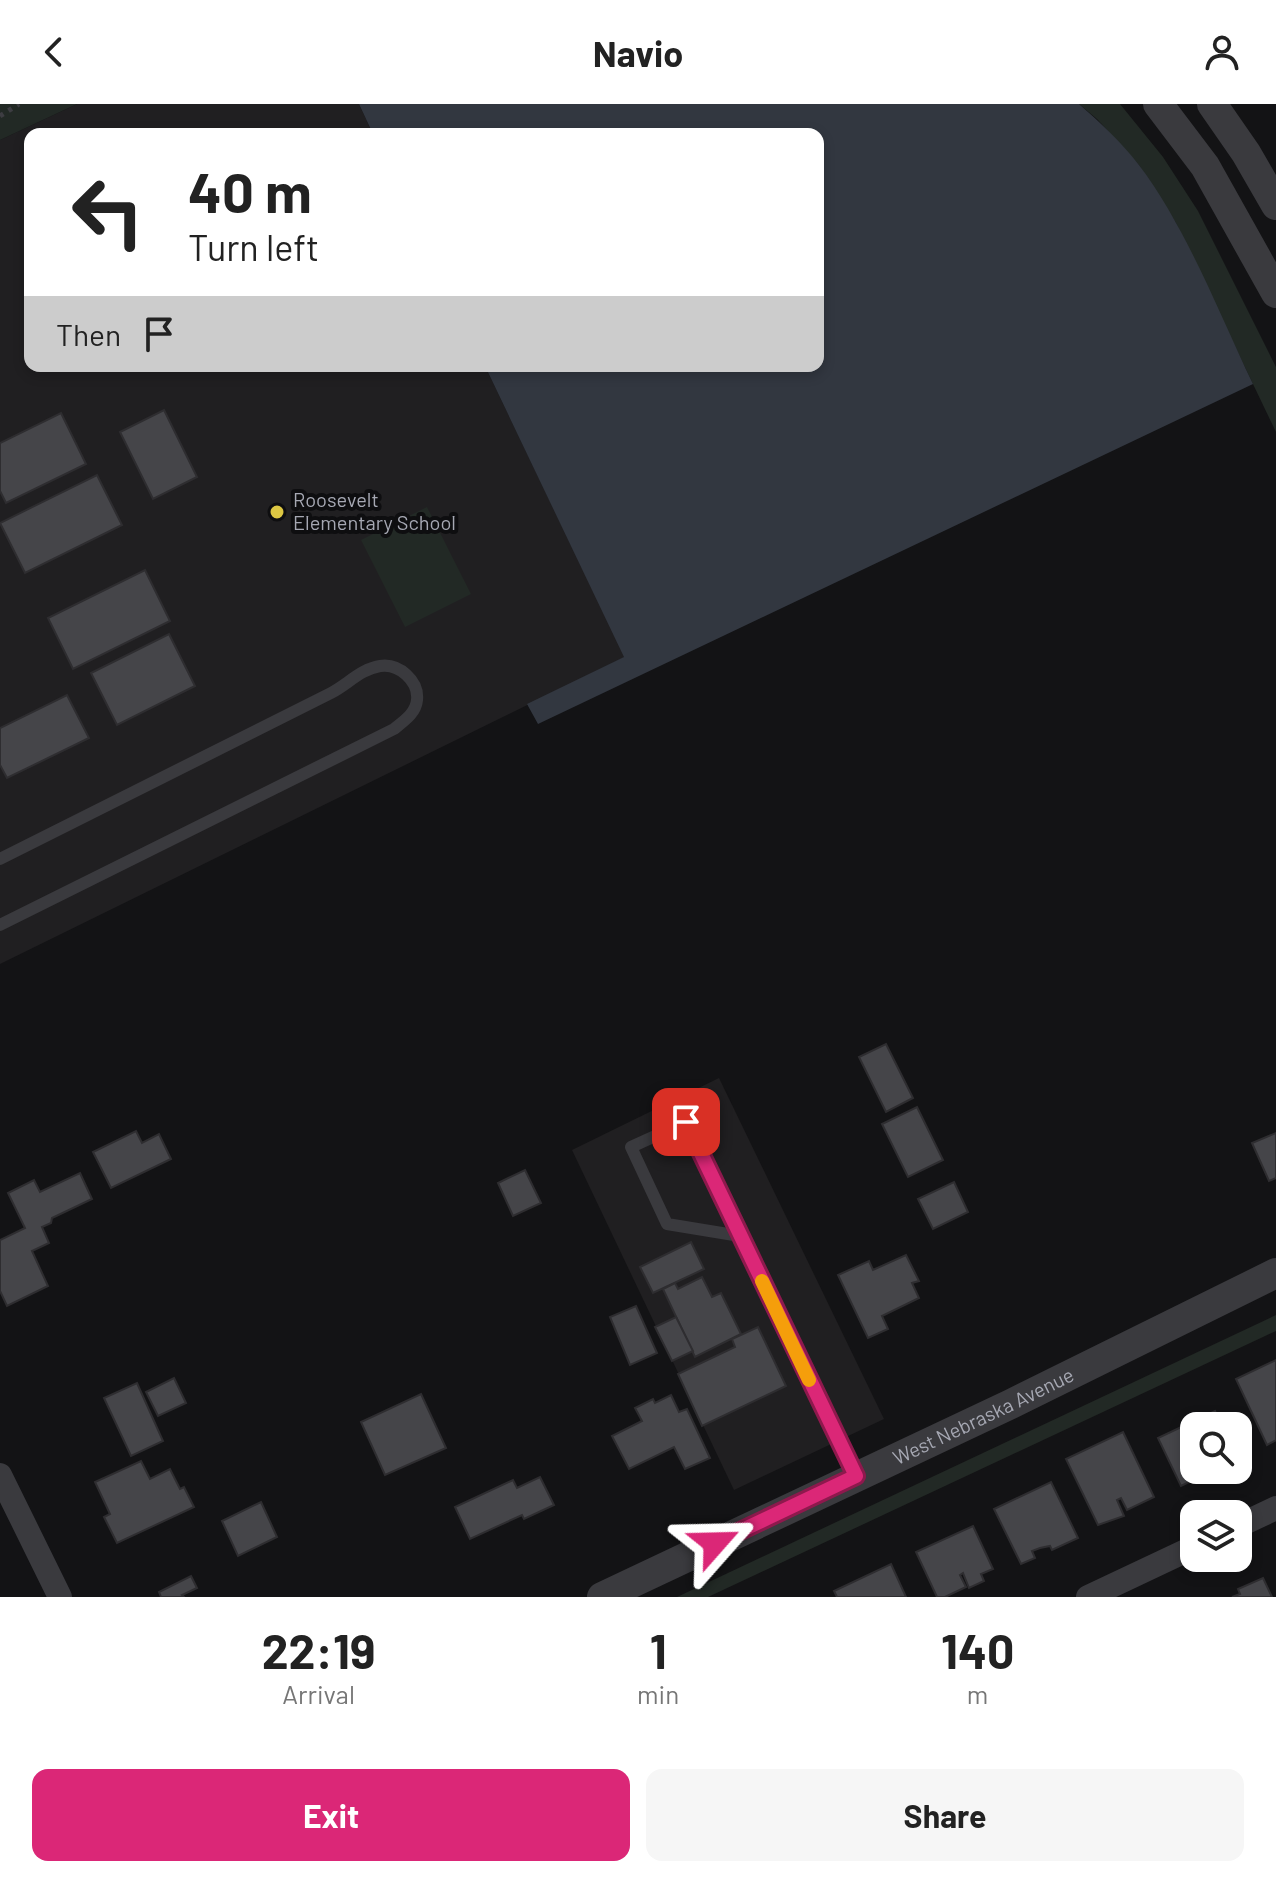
<!DOCTYPE html>
<style>
body{margin:0;font-family:Barlow,sans-serif;background:#f6f6f6;color:#222;height:100vh;display:flex;flex-direction:column;font-size:30px;white-space:nowrap}
*{box-sizing:border-box;margin:0}
p{font-size:26px;color:#767676}
.icon{flex:none;width:44px;height:44px;fill:none;stroke:currentColor;stroke-width:2;stroke-linecap:round;stroke-linejoin:round}
.map{position:relative;height:1493px;overflow:hidden}
.side{display:flex;flex-direction:column;background:#fff;flex:1}
.side>*{flex:none}
.hud{position:absolute;left:24px;top:24px;width:800px;height:244px;border-radius:16px;box-shadow:0 4px 12px #0003;background:#fff;color:#222;overflow:hidden}
.controls{position:absolute;left:1180px;top:1308px;display:grid;gap:16px}
.controls a{display:grid;place-items:center;width:72px;height:72px;border-radius:16px;background:#fff;box-shadow:0 4px 12px #0003;font-size:40px}
.pin{position:absolute;display:grid;place-items:center;width:68px;height:68px;color:#fff;margin:-34px;border-radius:16px;box-shadow:0 4px 12px #0006}
.me{position:absolute;width:88px;margin:-44px;rotate:65deg;stroke-linejoin:round;filter:drop-shadow(0 0 6px #0008)}
.turn{display:flex;align-items:center;gap:28px;height:168px;padding:0 32px;font-size:36px}
.turn .icon{width:104px;height:104px;stroke-width:2.5}
.turn b{display:block;font-size:56px;line-height:68px}
.then{display:flex;align-items:center;height:76px;padding:0 32px;background:#0003;gap:16px;font-size:30px}
.eta{display:flex;justify-content:space-evenly;align-items:center;height:136px;text-align:center}
.eta b{font-size:48px;font-weight:700;line-height:56px}
.primary-button{display:flex;gap:16px;margin-top:auto;padding:16px 32px}
.primary-button a{flex:1;height:92px;border-radius:16px;background:#db2777;color:#fff;font-size:32px;font-weight:700;line-height:92px;text-align:center}
.primary-button a+a{background:#f6f6f6;color:#222}
header{display:flex;justify-content:space-between;align-items:center;height:104px;padding:0 32px;background:#fff;font-size:36px;font-weight:700}
.map>svg:first-child{display:block}
</style>
<header><svg class="icon" aria-label="back" viewBox="0 0 24 24"><path d="M15 5l-7 7 7 7"/></svg>Navio<svg class="icon" aria-label="person" viewBox="0 0 24 24"><circle cx="12" cy="8" r="4"/><path d="M4 21q1-7 8-7t8 7"/></svg></header>
<div class="map">
<svg width="1276" height="1493" viewBox="0 0 1276 1493">
<rect width="100%" height="100%" fill="#131315"/>
<g fill="#201f21">
<path d="M77 0H359L373 30H30V262H485L625 553 0 860V36Z"/>
<path d="M719 974 884 1315 734 1386 572 1046Z"/>
</g>
<g fill="#222925">
<path d="M0 0H77L0 36Z"/>
<path d="M1079 0H1120L1163 53 1198 107 1276 263V328L1176 119 1139 61 1097 15Z"/>
<path d="M427 403 471 490 405 523 361 436Z"/>
<path d="M1276 1211V1227L708 1493H677Z"/>
</g>
<path fill="#323740" d="M359 0H1079C1100 18 1122 39 1139 61 1186 123 1219 209 1253 280L538 620 527 600 624 553 485 262H818V30H373Z"/>
<g fill="#454549" stroke="#2e2d30" stroke-width="2">
<path d="M164 306 197 373 153 395 120 328Z"/>
<path d="M61 309 86 360 6 399 0 387V339Z"/>
<path d="M97 371 122 421 25 469 0 419Z"/>
<path d="M145 466 170 517 73 565 48 514Z"/>
<path d="M169 530 195 582 117 621 91 569Z"/>
<path d="M67 591 89 634 7 674 0 661V624Z"/>
<path d="M886 940 913 994 886 1008 859 953Z"/>
<path d="M917 1003 943 1056 908 1073 882 1020Z"/>
<path d="M136 1027 142 1039 159 1030 171 1055 111 1084 93 1048Z"/>
<path d="M1276 1029V1074L1269 1077 1252 1039Z"/>
<path d="M525 1066 541 1099 513 1112 498 1079Z"/>
<path d="M80 1069 92 1095 52 1114 51 1119 42 1123 49 1139 32 1147 48 1182 7 1202 0 1187V1136L25 1124 8 1089 34 1076 40 1088Z"/>
<path d="M954 1078 968 1108 933 1125 918 1095Z"/>
<path d="M691 1138 704 1165 653 1189 640 1163Z"/>
<path d="M906 1151 919 1177 912 1179 919 1194 882 1212 888 1225 868 1234 838 1171 869 1157 873 1166Z"/>
<path d="M702 1173 712 1193 721 1189 741 1230 695 1253 663 1185 675 1179 678 1185Z"/>
<path d="M636 1202 657 1249 630 1261 610 1213Z"/>
<path d="M676 1213 693 1247 672 1257 655 1223Z"/>
<path d="M758 1223 786 1282 702 1322 678 1270 735 1243 732 1235Z"/>
<path d="M1276 1256V1336L1267 1341 1236 1275Z"/>
<path d="M174 1274 186 1299 158 1312 146 1288Z"/>
<path d="M137 1279 163 1337 131 1352 104 1294Z"/>
<path d="M421 1290 446 1344 385 1371 361 1318Z"/>
<path d="M671 1291 679 1308 687 1305 710 1354 685 1365 674 1343 629 1365 612 1332 642 1317 635 1304 653 1295 655 1299Z"/>
<path d="M1215 1307 1222 1322H1194V1366H1206L1208 1369 1181 1382 1158 1334Z"/>
<path d="M1123 1328 1154 1393 1127 1406 1121 1394 1117 1396 1124 1412 1098 1421 1066 1355Z"/>
<path d="M141 1357 150 1375 170 1365 180 1385 184 1383 194 1403 117 1439 104 1413 110 1410 95 1378Z"/>
<path d="M540 1373 554 1401 524 1415 522 1411 470 1435 455 1403 513 1376 517 1384Z"/>
<path d="M1051 1378 1078 1434 1052 1446 1050 1442 1040 1444 1032 1447 1035 1454 1021 1460 994 1405Z"/>
<path d="M261 1398 277 1433 238 1452 222 1417Z"/>
<path d="M973 1422 993 1465 981 1470 984 1477 969 1484 963 1469 960 1471 966 1483 945 1493H937L916 1448Z"/>
<path d="M891 1460 906 1493H837L834 1487Z"/>
<path d="M191 1472 197 1484 182 1491 184 1493H161L159 1488Z"/>
<path d="M1263 1474 1272 1493H1232L1240 1490 1238 1485Z"/>
</g>
<g fill="none" stroke-linecap="round" stroke-linejoin="round">
<path stroke="#3d3d42" stroke-width="5" stroke-dasharray="4 6" stroke-linecap="butt" d="M0 12 19 0"/>
<g stroke="#3a3a3e" stroke-width="12">
<path d="M0 755 331 589C348 580 361 565 380 562 399 559 419 577 417 596 416 609 404 617 394 625L0 821"/>
<path d="M740 1132 667 1120 631 1043 686 1018 856 1372"/>
</g>
<g stroke="#3a3a3e" stroke-width="24">
<path d="M0 1371 60 1493"/>
<path d="M1238 1422 1276 1404"/>
<path d="M1088 1493 1194 1443"/>
</g>
<g stroke="#3a3a3e" stroke-width="30">
<path d="M1158 0 1205 62 1276 189"/>
<path d="M1212 0 1246 49 1276 101"/>
<path id="s1" d="M602 1493 1011 1300 1276 1169"/>
</g>
</g>
<g fill="none" stroke-linecap="round" stroke-linejoin="round">
<g stroke="#8e194d" stroke-width="20">
<path id="route" d="M686 1018 856 1372 715 1439"/>
</g>
<use href="#route" stroke="#db2777" stroke-width="14"/>
<path stroke="#f59e0b" stroke-width="14" d="M762 1177 809 1276"/>
</g>
<circle fill="#ddc743" stroke="#0e0e10" stroke-width="3" cx="277" cy="408" r="8"/>
<g text-anchor="middle" stroke-width="8" stroke-linejoin="round" paint-order="stroke">
<g font-size="20" fill="#a6a8b3" stroke="#0e0e10" text-anchor="start">
<text x="293" y="403">Roosevelt<tspan x="293" dy="23">Elementary School</tspan></text>
</g>
<g font-size="20" fill="#a6a8b3" stroke="#0e0e10">
<text dy="7" stroke="none"><textPath href="#s1" startOffset="422">West Nebraska Avenue</textPath></text>
</g>
</g>
</svg>
<div class="controls">
<a><svg class="icon" aria-label="search" viewBox="0 0 24 24"><circle cx="10" cy="10" r="6"/><path d="M15 15l6 6"/></svg></a>
<a><svg class="icon" aria-label="layers" viewBox="0 0 24 24"><path d="M12 4l9 5-9 5-9-5zM3 14l9 5 9-5"/></svg></a>
</div>
<div class="pin" style="left:686px;top:1018px;background:#d93025"><svg class="icon" aria-label="arrive" viewBox="0 0 24 24"><path d="M6 21V4h12l-3 4 3 4H6"/></svg></div>
<svg class="me" style="left:715px;top:1439px" viewBox="-20 -20 40 40"><path d="M0-17L14 15 0 8-14 15z" fill="#db2777" stroke="#fff" stroke-width="4"/></svg>
<div class="hud">
<div class="turn"><svg class="icon" aria-label="left" viewBox="0 0 24 24"><path d="M17 20v-9H6M10 6l-5 5 5 5"/></svg><div><b>40 m</b>Turn left</div></div>
<div class="then">Then<svg class="icon" aria-label="arrive" viewBox="0 0 24 24"><path d="M6 21V4h12l-3 4 3 4H6"/></svg></div>
</div>
</div>
<section class="side">
<div class="eta">
<div><b>22:19</b><p>Arrival</p></div>
<div><b>1</b><p>min</p></div>
<div><b>140</b><p>m</p></div>
</div>
<div class="primary-button"><a>Exit</a><a>Share</a></div>
</section>
